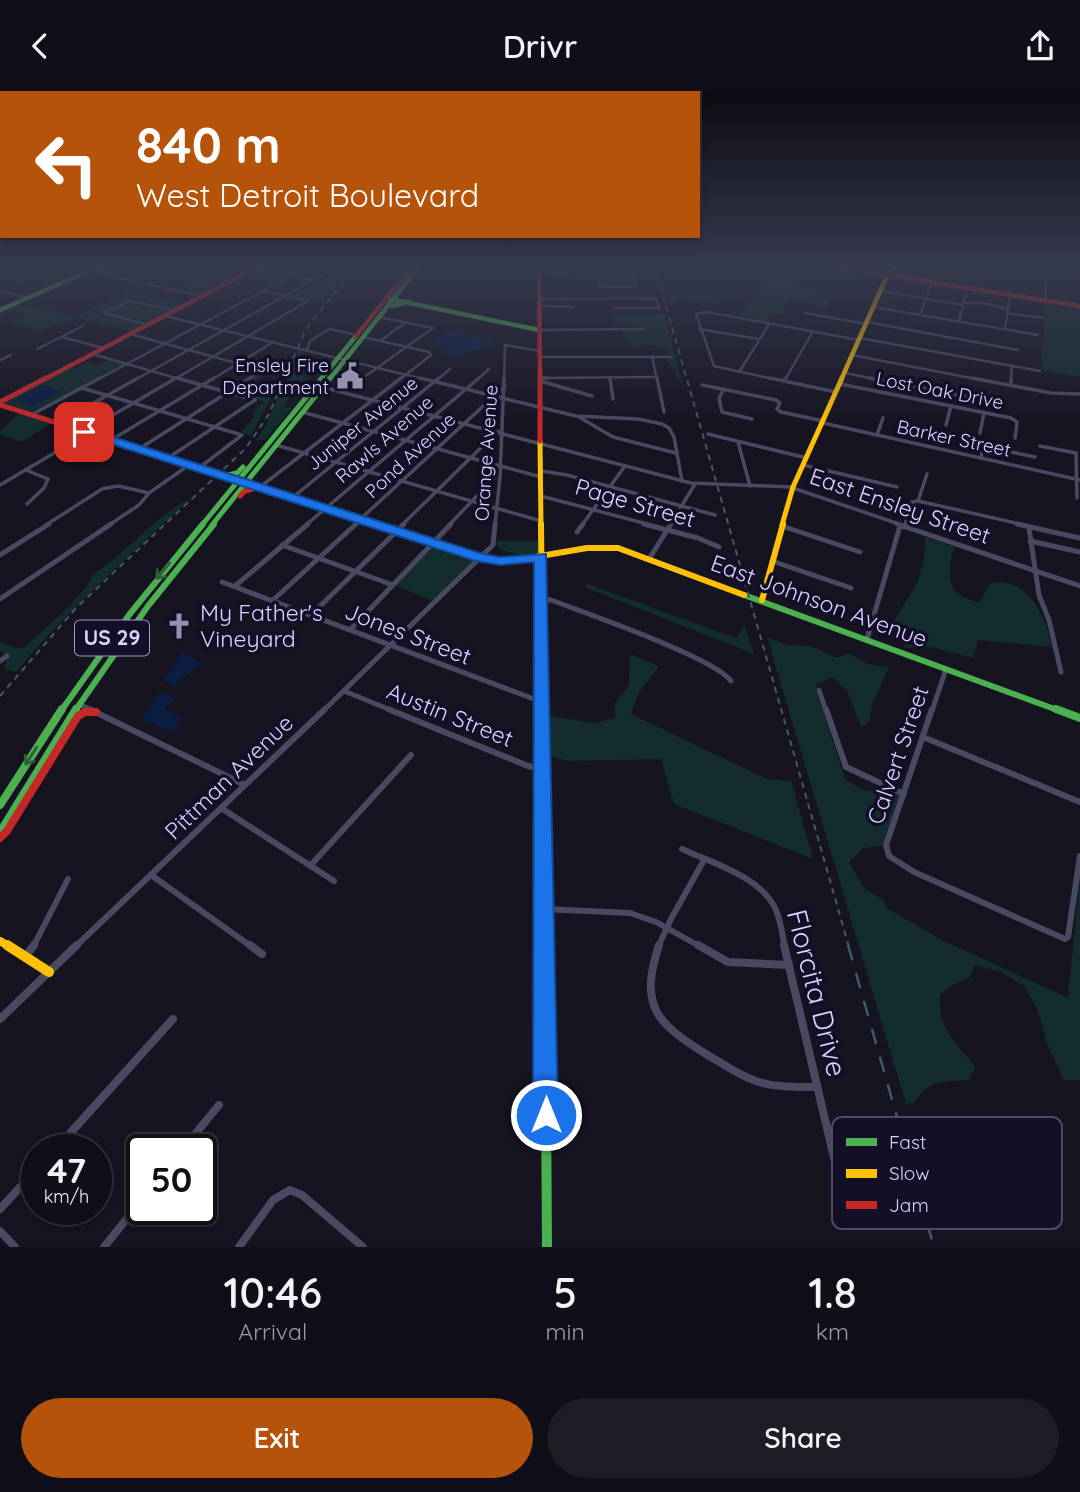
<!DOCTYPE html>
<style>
body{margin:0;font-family:Quicksand,sans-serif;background:#1e1d26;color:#f1f3f6;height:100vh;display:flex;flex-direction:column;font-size:26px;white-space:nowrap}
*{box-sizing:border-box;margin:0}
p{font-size:23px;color:#9c9ca2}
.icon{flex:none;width:38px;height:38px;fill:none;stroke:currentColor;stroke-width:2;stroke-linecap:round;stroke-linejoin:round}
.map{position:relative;height:1156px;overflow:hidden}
.side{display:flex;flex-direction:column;background:#100f19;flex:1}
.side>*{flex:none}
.banner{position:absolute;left:0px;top:0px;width:700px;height:147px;box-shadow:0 4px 10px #0003,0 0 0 2px #302f38;background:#b45309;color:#fff;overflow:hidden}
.speed{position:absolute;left:21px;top:1043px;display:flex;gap:14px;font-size:35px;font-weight:700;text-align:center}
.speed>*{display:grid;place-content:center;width:91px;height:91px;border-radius:50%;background:#100f19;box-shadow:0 4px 10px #0003,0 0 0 2px #302f38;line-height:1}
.speed small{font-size:18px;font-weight:400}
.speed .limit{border:4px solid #111;border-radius:10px;background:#fff;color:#111}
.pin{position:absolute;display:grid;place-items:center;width:60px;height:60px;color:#fff;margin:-30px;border-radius:14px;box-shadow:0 4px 10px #0006}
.me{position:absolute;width:77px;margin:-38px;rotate:0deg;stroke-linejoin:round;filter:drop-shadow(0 0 5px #0008)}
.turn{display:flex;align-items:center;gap:24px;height:147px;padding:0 21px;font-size:32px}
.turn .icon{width:91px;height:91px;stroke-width:2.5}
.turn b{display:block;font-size:49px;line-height:60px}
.eta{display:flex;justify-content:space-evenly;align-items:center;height:119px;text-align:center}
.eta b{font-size:42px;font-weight:600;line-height:49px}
.action{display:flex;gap:14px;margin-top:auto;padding:14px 21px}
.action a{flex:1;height:80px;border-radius:42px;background:#b45309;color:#fff;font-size:28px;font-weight:600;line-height:80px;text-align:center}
.action a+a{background:#1e1d26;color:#f1f3f6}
header{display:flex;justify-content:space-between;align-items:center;height:91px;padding:0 21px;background:#100f19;font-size:32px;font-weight:600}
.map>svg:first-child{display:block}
</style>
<header><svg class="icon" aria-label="back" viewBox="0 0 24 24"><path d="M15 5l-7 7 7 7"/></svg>Drivr<svg class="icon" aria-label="share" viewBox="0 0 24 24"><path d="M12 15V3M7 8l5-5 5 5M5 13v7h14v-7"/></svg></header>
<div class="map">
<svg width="1080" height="1156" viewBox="0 0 1080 1156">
<rect width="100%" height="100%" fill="#161421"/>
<g fill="#132c2d">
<path d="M0 173H34V177L56 183 21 193 0 188Z"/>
<path d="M181 173H189L239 185 202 204 182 200 194 193 158 185Z"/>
<path d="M322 173H355L322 212 289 205 326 193 328 187 335 184 330 182 341 174 336 176Z"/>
<path d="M769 181 797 186 792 195 833 203 828 216 790 209 783 222 770 223 766 230 739 225Z"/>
<path d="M665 198 697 201 719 198 718 200 727 202 728 206 717 212 676 208 675 214H670Z"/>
<path d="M128 199 188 212 175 218 129 209 173 220 148 233 105 222 127 210 103 221 105 224 145 234 133 241 77 227 40 240 9 232 27 223 13 220 0 224V220L18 212 76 226Z"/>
<path d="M1046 213 1080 217V286L1041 279Z"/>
<path d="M664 222 683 296 668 269 666 257 651 255 630 256 621 241 644 237 614 233 613 223Z"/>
<path d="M299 258 304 259 299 271V283L307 287V292L299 293 283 316 292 317 265 349H256L266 334Z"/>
<path d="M278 268H288L281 284 265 283 239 300 259 305 276 297 251 345 241 341 254 326 253 321 264 311 232 300Z"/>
<path d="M109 269 125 273 32 321 3 312 70 275 77 277 87 271 99 274Z"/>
<path d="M20 322 52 332 22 351 0 344V340Z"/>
<path d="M191 407C131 464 69 517 16 581L5 578 6 567 10 564 4 565 0 559V551L19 558 25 556C41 541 88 502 93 483 129 461 154 425 191 407Z"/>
<path d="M925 446 955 456C949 468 946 491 957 502 962 507 972 509 979 512L990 492C1028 485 1046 525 1052 556L978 549 973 567 931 556 905 557 890 536 917 492 924 469Z"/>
<path d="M496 450H539V465L520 464 500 459Z"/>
<path d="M433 452 481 467 436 511 393 494Z"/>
<path d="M588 493 736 547 745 535 754 563 584 496Z"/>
<path d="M767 546 787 554 811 555 837 567 849 562 868 573 889 576 872 614 869 632 861 636 848 602 832 586 817 593 816 598 845 688 865 700H891L900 704 883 755 863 757 849 771 864 797 883 809 887 817 940 848 1068 907 1080 787V989H1064L1048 955 1037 917 1024 895 1001 881 975 874 970 886 951 895 940 904C938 939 955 949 975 976L969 989C941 991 930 988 914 1012L906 1013Z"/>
<path d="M630 563 659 575 639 602 631 623 767 688 791 690 813 768 674 713 661 668 566 670 545 662V624L594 632 615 627V612L629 595Z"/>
</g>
<g fill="#0b1e41">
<path d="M447 240 493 250 485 258H472L459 267 441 263 447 256 432 250Z"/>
<path d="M42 294 62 300 35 315 14 310Z"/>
<path d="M183 561 201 572 173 596 164 589Z"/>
<path d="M160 601 175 607 165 618 183 627 171 641 142 628Z"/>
</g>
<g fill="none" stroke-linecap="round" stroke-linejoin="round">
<g stroke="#0b1e41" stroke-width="2">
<path d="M812 174 830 177"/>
<path d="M838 179 847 180"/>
<path d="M902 183 906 184"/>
<path d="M915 185 931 187"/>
<path d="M905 189 917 192"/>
<path d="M941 195 954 197"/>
<path d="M973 200 1006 206"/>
<path d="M1013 207 1035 210"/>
<path d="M1041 211 1046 212"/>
<path d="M1055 214 1080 218"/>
</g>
<g stroke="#4a4962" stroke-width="2.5">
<path d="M59 173 137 191"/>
<path d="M141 173 168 179"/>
<path d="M1080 175 1065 176 1080 183"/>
<path d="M256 177 314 189"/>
<path d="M540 182 634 181"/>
<path d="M596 182 600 196H635L637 194 632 173"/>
<path d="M147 193 201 205"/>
<path d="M0 200 28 207"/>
<path d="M264 200 308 210"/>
<path d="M880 200 963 214"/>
<path d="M540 208 656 207 659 217H615"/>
<path d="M1045 210 1047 173 1065 176"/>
<path d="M963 212H983L1008 218"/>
<path d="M540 215 574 216"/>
<path d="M873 216 1038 244"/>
<path d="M805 222 866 233"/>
<path d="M1008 222 1043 227"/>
<path d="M920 224 932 192"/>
<path d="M165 225 427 289"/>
<path d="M379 226 433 237"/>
<path d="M959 230 967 197"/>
<path d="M867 231 1018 259"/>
<path d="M148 234 104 222 130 210 175 219"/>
<path d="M699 238 759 248"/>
<path d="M1005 238 1010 204"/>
<path d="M539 239 643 238"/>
<path d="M130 243 262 279 247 289"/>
<path d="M62 246 103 257"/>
<path d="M363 246 429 261 431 264 399 289"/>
<path d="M860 247 1040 280"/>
<path d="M380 250 406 231"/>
<path d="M37 258 83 235"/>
<path d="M307 259 310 250 329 238 357 244"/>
<path d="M92 263 183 289"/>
<path d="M852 264 981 289"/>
<path d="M652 265 657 289"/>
<path d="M540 266H671"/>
<path d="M0 269 11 264"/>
<path d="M739 281 770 232"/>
<path d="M845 282 879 289"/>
<path d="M610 286V289"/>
<path d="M540 287 656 286"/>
<path d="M97 289 313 173"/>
<path d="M135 289 340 174"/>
<path d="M173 289 308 210"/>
<path d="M211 289 273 251"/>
<path d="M360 289 433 237"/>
<path d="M437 289 450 278"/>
<path d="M477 289 489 278"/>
<path d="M504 289 505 254 540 260"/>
<path d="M778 289 714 275 696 223 707 221 859 249"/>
<path d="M785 289 813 240"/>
<path d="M1011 289 1012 275"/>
</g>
<g stroke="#4a4962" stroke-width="3.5">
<path d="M177 287 255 309"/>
<path d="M420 287 576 325 638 328 662 333 669 337 674 346 682 390"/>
<path d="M540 287H548"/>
<path d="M610 287 613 308"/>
<path d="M657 287 664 321"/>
<path d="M770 287 836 301"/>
<path d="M870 287 1003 313"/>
<path d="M972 287 1051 302 1080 303"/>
<path d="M540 290 592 305"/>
<path d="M784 290 786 287"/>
<path d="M840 293 1011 327 1017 331 1015 347"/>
<path d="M702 294 776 309 780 312 777 318 781 321 823 330"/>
<path d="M1011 295V287"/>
<path d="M322 296 691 392 790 396 902 434"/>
<path d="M82 297 242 344 199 377"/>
<path d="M724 298 719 307 722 321 752 328"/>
<path d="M343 301 363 287"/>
<path d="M302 321 541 386"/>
<path d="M31 324 100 287"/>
<path d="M579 326 613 346 676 362"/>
<path d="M58 332 138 287"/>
<path d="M823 332 1080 389"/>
<path d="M946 334 951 315"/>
<path d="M84 341 176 287"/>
<path d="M980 342 984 322"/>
<path d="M708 343 807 367"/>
<path d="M877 344 883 327"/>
<path d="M111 349 214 287"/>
<path d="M738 351 750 395"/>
<path d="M276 354 541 430"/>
<path d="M1040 355 1076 362 1077 407"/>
<path d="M139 358 250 287"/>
<path d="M168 367 255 309"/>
<path d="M981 367 983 355 1035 366"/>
<path d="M803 374 897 396"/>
<path d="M26 379 48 388 44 397 27 413"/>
<path d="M541 380 567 384 715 424"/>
<path d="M0 394 88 342"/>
<path d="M260 396 401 287"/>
<path d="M149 402 189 374"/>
<path d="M541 405 651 434"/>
<path d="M292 407 439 287"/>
<path d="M918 410 1025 434"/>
<path d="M46 434 102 398 118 395 149 402 139 414 109 434"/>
<path d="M306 434 479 287"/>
<path d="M354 434 505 295"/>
<path d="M402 434 498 340"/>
<path d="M449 434 500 381"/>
<path d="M495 434 500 386 504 287"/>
<path d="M582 434 625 375"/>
<path d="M670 434 695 393"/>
<path d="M905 434 912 411 918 410 927 383"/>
</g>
<g stroke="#4a4962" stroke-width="5">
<path d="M644 433 698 447 719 456"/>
<path d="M897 433 1080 495"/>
<path d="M1017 433 1080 447"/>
<path d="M782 435 860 461"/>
<path d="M904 436 906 433"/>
<path d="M1029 437 1039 504 1049 529 1061 581"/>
<path d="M577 441 583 433"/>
<path d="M1030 450 1080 461"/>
<path d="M282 454 393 494"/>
<path d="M0 464 49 433"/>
<path d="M649 468 671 433"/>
<path d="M772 470 851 497"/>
<path d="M222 491 542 611"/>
<path d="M235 495 308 433"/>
<path d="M0 508 111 433"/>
<path d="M542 508 551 509C585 522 715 567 731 590"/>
<path d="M272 510 356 433"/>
<path d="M311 524 404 433"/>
<path d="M350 539 451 433"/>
<path d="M867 548 900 435"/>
<path d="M0 570 7 565"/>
<path d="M819 599 826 620"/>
<path d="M344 600 393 620"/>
<path d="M79 613 93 620"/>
<path d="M323 620 493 454 495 433"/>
<path d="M932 620 946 578"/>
</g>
<g stroke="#4a4962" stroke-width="6">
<path d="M89 618 245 694"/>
<path d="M388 618 528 675 543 678"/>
<path d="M826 618 846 676 904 703"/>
<path d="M932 618 886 754 889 765 914 781 1065 848 1068 846 1080 765"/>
<path d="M923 646 1080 711"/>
<path d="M221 717 334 790"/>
<path d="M682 758C712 772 762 786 776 819 781 830 782 844 785 856"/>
<path d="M310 775 411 664"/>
<path d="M151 784 252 856"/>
<path d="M544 818 630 822 656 831 701 856"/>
<path d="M33 856 68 788"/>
<path d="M75 856 325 618"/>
<path d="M658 856 671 828 704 769"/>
</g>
<g stroke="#4a4962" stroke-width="8">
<path d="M250 854 262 863"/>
<path d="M659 854C639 915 656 932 706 963 754 992 760 997 817 996"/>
<path d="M698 854 728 871 789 874"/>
<path d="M784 854 835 1071 837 1107"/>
<path d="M25 866 34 854"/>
<path d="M0 928 77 854"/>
<path d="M55 1059 173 928"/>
<path d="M182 1059 219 1014"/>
<path d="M0 1118 37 1078"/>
<path d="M0 1140 15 1156"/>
<path d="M104 1156 142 1109"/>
<path d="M239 1156 273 1109 290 1099 302 1104 363 1156"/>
</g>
<g stroke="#4caf50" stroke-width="4.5">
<path d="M386 207 539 239"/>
<path d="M391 215 409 211"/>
<path d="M0 219 105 173"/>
<path d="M320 289 356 245"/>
<path d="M329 289 421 173"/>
</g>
<g stroke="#4caf50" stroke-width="5">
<path d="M223 385 237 382 243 376"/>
<path d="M202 434 322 287"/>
<path d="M212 434 330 287"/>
</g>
<g stroke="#4caf50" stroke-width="6">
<path d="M744 504 1060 620"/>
<path d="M61 620 129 524 203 433"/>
<path d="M75 620 148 515 214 433"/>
</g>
<g stroke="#4caf50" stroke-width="8">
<path d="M1056 618 1080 627"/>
<path d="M0 714 62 618"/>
<path d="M0 741 76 618"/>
<path d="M544 771 545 856"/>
</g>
<path stroke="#4caf50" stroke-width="10" d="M545 854 547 1156"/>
<path stroke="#ffc107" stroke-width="4.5" d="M841 289 886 187 895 173"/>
<g stroke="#ffc107" stroke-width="5">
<path d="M540 350 541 434"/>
<path d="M284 404 381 434"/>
<path d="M782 434 793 396 842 287"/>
</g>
<g stroke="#ffc107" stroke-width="6">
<path d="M375 433 491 469 523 468 587 457H618L744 504"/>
<path d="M541 433 543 620"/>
<path d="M762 509 783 433"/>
</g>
<g stroke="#ffc107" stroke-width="8">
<path d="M543 618 544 771"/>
<path d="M0 850 10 856"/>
</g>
<path stroke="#ffc107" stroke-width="10" d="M7 854 49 881"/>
<g stroke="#c62828" stroke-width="4.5">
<path d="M539 173 540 289"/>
<path d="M817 173 1080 215"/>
<path d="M356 245 414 173"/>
<path d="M43 289 263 173"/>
</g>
<g stroke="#c62828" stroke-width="5">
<path d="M540 287V350"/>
<path d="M0 311 46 287"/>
<path d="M0 314 284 404"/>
<path d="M240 405 245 400 260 396"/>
</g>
<path stroke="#c62828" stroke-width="8" d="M0 747 7 740 78 625 85 621H96"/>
<g stroke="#43596b" stroke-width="2" stroke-dasharray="6 5" stroke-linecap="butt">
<path d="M654 173 849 856"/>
<path d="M0 605 76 517 246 357 269 323 306 238 358 173"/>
</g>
<path stroke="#43596b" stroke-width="2.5" stroke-dasharray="16 13" stroke-linecap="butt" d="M848 854 934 1156"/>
</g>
<defs><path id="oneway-shaft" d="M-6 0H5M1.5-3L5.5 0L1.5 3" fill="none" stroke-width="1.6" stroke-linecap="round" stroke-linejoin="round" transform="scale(1.75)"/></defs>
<g stroke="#305f3b">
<use href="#oneway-shaft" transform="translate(163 480) rotate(129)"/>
<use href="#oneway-shaft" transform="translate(31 665) rotate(123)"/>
</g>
<linearGradient id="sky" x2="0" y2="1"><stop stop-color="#0c0b12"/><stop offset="0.52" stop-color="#363a4e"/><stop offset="1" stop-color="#363a4e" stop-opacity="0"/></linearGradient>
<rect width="1080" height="335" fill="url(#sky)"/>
<path fill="#1a73e8" stroke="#114b97" stroke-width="2" d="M80 338H88L483 463 500 466 546 463 558 1024 554 1032 546 1036 537 1032 533 1024 534 471 500 474 476 470 80 343Z"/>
<defs>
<g id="civic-bare" transform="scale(2.1)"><path d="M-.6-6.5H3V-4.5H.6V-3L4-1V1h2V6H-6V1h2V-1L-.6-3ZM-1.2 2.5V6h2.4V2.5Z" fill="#9591b1" stroke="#130f26" stroke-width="2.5" paint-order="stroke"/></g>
<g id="church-bare" transform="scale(2.1)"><path d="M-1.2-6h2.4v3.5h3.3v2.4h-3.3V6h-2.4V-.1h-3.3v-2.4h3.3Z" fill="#9591b1" stroke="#130f26" stroke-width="2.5" paint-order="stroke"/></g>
</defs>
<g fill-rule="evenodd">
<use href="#civic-bare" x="350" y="285"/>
<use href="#church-bare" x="179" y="535"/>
</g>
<g text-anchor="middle" stroke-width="7" stroke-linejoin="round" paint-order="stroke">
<g font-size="19" fill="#d9d4ff" stroke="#130f26" text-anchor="end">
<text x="329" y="281">Ensley Fire<tspan x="329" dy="22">Department</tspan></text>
</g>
<g font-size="19" fill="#d9d4ff" stroke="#130f26">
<text transform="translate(940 299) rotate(11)" y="7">Lost Oak Drive</text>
<text transform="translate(362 332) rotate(-39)" y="7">Juniper Avenue</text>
<text transform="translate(954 347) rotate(12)" y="7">Barker Street</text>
<text transform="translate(384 348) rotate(-41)" y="7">Rawls Avenue</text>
<text transform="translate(486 362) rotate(-86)" y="7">Orange Avenue</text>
<text transform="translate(410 364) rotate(-43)" y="7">Pond Avenue</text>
</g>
<rect fill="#130f26" stroke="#9e99be" stroke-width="2" x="75" y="529.5" width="74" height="35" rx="5"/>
<g font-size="21" font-weight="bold" fill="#d9d4ff">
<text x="112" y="554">US 29</text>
</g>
<g font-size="23" fill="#d9d4ff" stroke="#130f26">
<text transform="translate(635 412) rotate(16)" y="8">Page Street</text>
<text transform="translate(900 415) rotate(19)" y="8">East Ensley Street</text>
<text transform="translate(819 510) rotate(20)" y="8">East Johnson Avenue</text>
<text transform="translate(408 543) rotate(21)" y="8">Jones Street</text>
<text transform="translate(450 624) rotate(22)" y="8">Austin Street</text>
<text transform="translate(898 664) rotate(-71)" y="8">Calvert Street</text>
<text transform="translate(229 686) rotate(-44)" y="8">Pittman Avenue</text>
</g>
<g font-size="23" fill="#d9d4ff" stroke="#130f26" text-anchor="start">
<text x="200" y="530">My Father's<tspan x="200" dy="26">Vineyard</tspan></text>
</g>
<g font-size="28" fill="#d9d4ff" stroke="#130f26">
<text transform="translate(817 902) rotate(76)" y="10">Florcita Drive</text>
</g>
</g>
<rect x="832" y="1026" width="230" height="112" rx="10" fill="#130f26" stroke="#4e4a67" stroke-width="2"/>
<rect x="846" y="1047" width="31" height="8" fill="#4caf50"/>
<rect x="846" y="1078" width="31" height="9" fill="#ffc107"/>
<rect x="846" y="1110" width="31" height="8" fill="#c62828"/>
<g font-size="19" fill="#d9d4ff">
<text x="889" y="1058">Fast</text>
<text x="889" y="1089">Slow</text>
<text x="889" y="1121">Jam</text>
</g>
</svg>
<div class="speed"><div>47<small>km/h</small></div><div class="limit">50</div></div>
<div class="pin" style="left:84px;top:341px;background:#d93025"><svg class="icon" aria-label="arrive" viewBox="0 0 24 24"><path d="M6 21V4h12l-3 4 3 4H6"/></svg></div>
<svg class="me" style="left:546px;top:1024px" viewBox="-20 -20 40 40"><circle r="17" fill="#1a73e8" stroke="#fff" stroke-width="3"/><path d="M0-11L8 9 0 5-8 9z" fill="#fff"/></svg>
<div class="banner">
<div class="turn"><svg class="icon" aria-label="left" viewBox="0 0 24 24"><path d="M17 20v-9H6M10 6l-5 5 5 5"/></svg><div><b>840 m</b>West Detroit Boulevard</div></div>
</div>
</div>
<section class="side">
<div class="eta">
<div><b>10:46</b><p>Arrival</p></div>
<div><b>5</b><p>min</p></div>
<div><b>1.8</b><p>km</p></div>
</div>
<div class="action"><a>Exit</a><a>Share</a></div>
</section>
